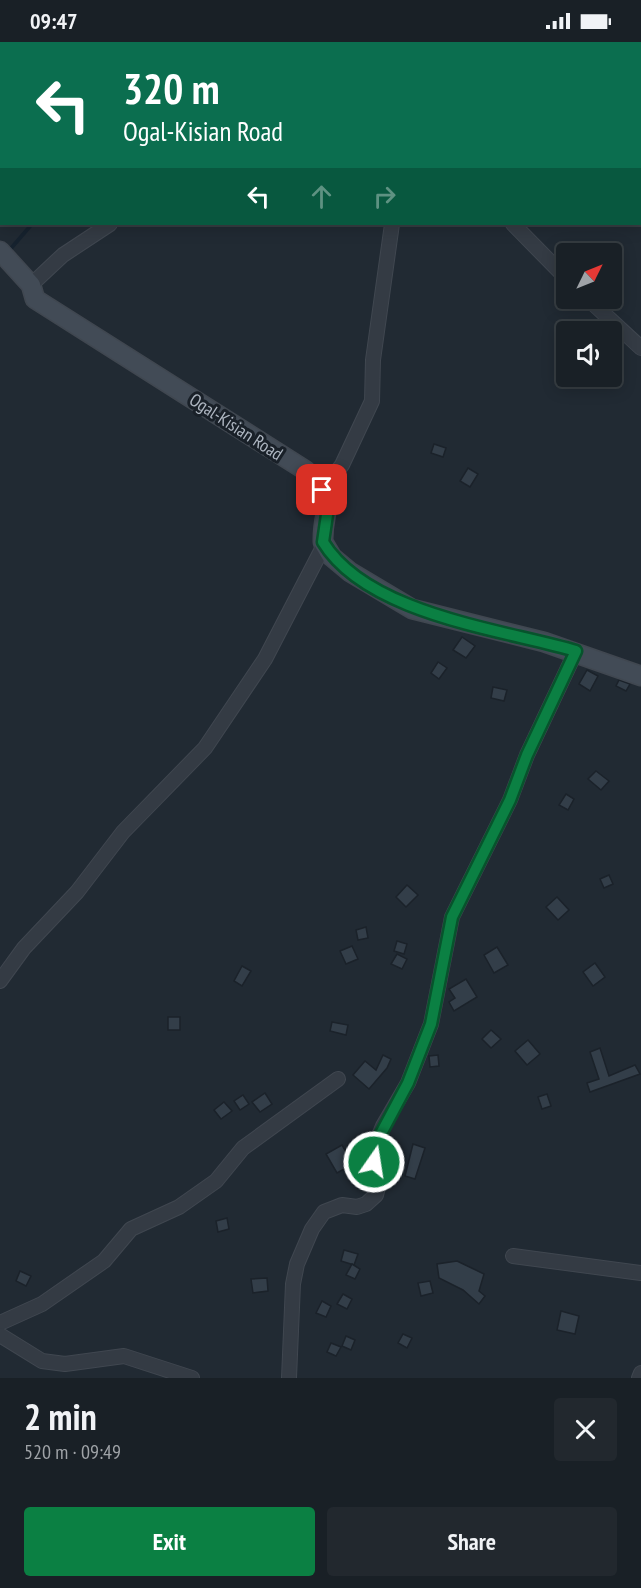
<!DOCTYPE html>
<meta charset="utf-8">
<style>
body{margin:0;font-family:"PT Sans Narrow",sans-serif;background:#22282e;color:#f1f3f6;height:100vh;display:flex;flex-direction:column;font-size:22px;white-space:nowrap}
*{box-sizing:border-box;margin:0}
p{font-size:20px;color:#9fa3a7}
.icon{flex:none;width:33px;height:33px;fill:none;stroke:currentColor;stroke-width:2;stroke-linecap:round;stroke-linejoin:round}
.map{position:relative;height:1336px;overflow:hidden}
.side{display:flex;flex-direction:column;background:#192026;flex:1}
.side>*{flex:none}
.banner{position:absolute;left:0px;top:0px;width:642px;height:183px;box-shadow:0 3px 15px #0003,0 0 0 2px #373e43;background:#0b6e4f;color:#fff;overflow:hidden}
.needle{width:39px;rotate:47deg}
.buttons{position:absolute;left:556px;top:201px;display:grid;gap:12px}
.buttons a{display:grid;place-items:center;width:66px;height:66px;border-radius:6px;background:#192026;box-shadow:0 3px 15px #0003,0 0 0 2px #373e43;font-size:30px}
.pin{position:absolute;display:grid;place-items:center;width:51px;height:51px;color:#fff;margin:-26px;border-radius:12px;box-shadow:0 3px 9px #0006}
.me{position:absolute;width:66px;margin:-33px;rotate:13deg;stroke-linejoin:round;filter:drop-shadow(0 0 4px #0008)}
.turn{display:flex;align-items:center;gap:21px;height:126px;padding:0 24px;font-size:27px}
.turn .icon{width:78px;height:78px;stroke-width:2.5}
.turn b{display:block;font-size:42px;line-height:51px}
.lanes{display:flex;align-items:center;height:57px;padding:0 24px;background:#0003;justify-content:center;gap:30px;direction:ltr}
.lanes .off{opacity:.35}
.round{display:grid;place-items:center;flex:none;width:63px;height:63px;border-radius:6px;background:#22282e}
.summary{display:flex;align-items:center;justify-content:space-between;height:102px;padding:0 24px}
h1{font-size:36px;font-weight:800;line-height:45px}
.action{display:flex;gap:12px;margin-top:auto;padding:12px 24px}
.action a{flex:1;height:69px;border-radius:6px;background:#0b8043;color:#fff;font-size:24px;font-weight:800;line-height:69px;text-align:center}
.action a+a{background:#22282e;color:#f1f3f6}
.status{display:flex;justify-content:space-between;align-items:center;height:42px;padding:0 30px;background:#192026;direction:ltr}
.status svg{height:16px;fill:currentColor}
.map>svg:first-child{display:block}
</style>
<div class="status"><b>09:47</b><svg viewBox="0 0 49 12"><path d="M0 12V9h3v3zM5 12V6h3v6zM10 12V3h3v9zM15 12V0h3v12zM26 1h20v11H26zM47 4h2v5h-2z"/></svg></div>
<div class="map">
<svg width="641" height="1336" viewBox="0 0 641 1336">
<rect width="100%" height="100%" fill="#212a33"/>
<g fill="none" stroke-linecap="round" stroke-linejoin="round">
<g stroke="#16222e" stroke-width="4">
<path d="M438 0V2"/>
<path d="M7 211 32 182"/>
</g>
</g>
<g fill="#333e49" stroke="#1b222a" stroke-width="1.5">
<path d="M434 402 446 406 443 415 431 411Z"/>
<path d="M468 426 478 432 470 445 460 439Z"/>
<path d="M462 595 475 604 466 616 453 608Z"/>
<path d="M438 620 447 626 439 637 431 631Z"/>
<path d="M587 628 598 634 590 649 579 642Z"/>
<path d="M619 638 630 642 626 649 616 644Z"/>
<path d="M493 645 507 648 504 659 491 656Z"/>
<path d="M596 729 609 739 601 748 588 737Z"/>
<path d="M566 752 574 757 568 768 559 763Z"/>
<path d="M609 833 613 842 604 846 600 837Z"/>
<path d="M407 843 418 853 406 865 396 855Z"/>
<path d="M557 855 569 868 558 878 546 865Z"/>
<path d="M366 885 368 896 358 898 356 888Z"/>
<path d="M397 899 407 902 404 912 394 909Z"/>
<path d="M352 904 358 917 346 922 340 909Z"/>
<path d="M497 905 508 923 494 931 484 913Z"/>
<path d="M397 912 407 917 402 927 391 922Z"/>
<path d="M595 921 605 935 593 944 583 930Z"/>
<path d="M242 924 251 929 242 944 234 939Z"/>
<path d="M466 937 477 955 454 969 449 960 455 956 449 947Z"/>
<rect x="168" y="975" width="12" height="13"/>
<path d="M332 980 348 983 346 993 330 989Z"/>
<path d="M491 988 501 997 491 1006 482 997Z"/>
<path d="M528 998 540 1012 527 1023 515 1009Z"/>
<path d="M600 1006 609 1034 635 1023 640 1032 590 1050 587 1041 599 1037 590 1010Z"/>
<path d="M383 1013 391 1017 387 1026 369 1047 353 1033 365 1019 376 1028Z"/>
<path d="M438 1013 439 1024 430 1025 429 1014Z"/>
<path d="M265 1051 272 1062 260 1070 252 1060Z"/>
<path d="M547 1052 551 1064 542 1067 538 1055Z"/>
<path d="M243 1053 249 1062 240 1068 234 1059Z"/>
<path d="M224 1060 232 1069 221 1077 214 1068Z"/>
<path d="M386 1100H393V1116L383 1115Z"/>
<path d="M413 1102 425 1106 415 1137 405 1134Z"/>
<path d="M342 1103 353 1122 337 1131 326 1112Z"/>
<path d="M227 1176 229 1187 218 1190 216 1179Z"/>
<path d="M344 1208 358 1212 354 1223 341 1219Z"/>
<path d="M457 1219 484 1232 479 1249 485 1254 479 1262 463 1248 439 1236 437 1222Z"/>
<path d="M352 1222 360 1227 355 1237 346 1233Z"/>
<path d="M20 1229 31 1234 26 1244 16 1239Z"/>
<path d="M267 1236 268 1249 253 1251 251 1237Z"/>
<path d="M430 1239 433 1251 421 1254 418 1241Z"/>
<path d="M343 1252 352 1257 347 1267 337 1262Z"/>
<path d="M322 1259 331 1264 326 1275 316 1271Z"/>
<path d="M561 1269 579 1274 575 1292 557 1288Z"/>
<path d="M403 1292 412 1296 407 1306 398 1301Z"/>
<path d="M346 1294 355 1298 351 1308 342 1304Z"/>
<path d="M331 1301 341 1305 336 1314 327 1310Z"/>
</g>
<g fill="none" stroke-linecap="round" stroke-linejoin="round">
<g stroke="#404750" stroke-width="16">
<g id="street">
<path d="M481 0 482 2"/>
<path d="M513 182 567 237"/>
<path d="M31 243 63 213 110 182"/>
<path d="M587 256 641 306"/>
<path d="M322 448 342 423 372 359 373 318 392 182"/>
<path d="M0 939 24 906 77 850 123 790 205 706 265 617 321 509 323 500"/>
<path d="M513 1214 641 1231"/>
<path d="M0 1281 42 1262 104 1219 131 1187 179 1165 216 1139 243 1106 338 1037"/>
<path d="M0 1293 42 1319 65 1322 124 1314 192 1336"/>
<path d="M289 1336 293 1242 297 1222 312 1187 324 1170 342 1163 357 1165 366 1162 376 1153 378 1145 373 1108 383 1084 408 1041 431 982 452 875 510 758 527 713 576 609"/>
<path d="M639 1336 641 1331"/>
</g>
</g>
<g stroke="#404750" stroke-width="21">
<path id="secondary" d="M0 209 31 243 35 257 305 428C341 463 322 461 323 500L332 515 350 530 412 567 544 600 641 634"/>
</g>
<use href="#street" stroke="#343b44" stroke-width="14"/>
<use href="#secondary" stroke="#424b56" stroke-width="18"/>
</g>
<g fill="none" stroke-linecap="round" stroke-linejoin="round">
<g stroke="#07532c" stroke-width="15">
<path id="route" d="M322 448 328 466 323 500C367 572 500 587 576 609L527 713 510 758 452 875 431 982 408 1041 376 1101 374 1120"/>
</g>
<use href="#route" stroke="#0b8043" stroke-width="10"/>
</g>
<g text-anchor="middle" stroke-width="6" stroke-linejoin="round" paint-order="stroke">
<g font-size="18" fill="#aeb6c1" stroke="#192028">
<text transform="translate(236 385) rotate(33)" y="6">Ogal-Kisian Road</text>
</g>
</g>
</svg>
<div class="buttons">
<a><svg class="needle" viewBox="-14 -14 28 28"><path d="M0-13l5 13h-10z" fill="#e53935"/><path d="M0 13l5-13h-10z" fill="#9fa3a7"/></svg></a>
<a><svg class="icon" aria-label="sound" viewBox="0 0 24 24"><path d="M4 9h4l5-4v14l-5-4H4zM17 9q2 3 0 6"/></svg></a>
</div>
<div class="pin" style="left:322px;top:448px;background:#d93025"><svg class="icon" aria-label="arrive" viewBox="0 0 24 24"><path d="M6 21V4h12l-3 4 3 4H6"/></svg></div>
<svg class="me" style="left:374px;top:1120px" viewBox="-20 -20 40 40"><circle r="17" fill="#0b8043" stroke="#fff" stroke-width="3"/><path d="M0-11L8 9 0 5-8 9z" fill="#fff"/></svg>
<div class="banner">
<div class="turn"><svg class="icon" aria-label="left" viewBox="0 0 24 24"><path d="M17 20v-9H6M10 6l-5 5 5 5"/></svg><div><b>320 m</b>Ogal-Kisian Road</div></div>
<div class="lanes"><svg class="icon" aria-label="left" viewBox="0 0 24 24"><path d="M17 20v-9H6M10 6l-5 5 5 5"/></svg><svg class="icon off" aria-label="ahead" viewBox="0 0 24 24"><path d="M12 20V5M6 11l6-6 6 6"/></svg><svg class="icon off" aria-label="right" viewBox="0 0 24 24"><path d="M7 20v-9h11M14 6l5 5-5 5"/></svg></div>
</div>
</div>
<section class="side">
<div class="summary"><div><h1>2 min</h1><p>520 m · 09:49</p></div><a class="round"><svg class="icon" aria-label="close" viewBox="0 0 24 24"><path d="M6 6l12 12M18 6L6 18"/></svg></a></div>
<div class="action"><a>Exit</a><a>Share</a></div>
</section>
